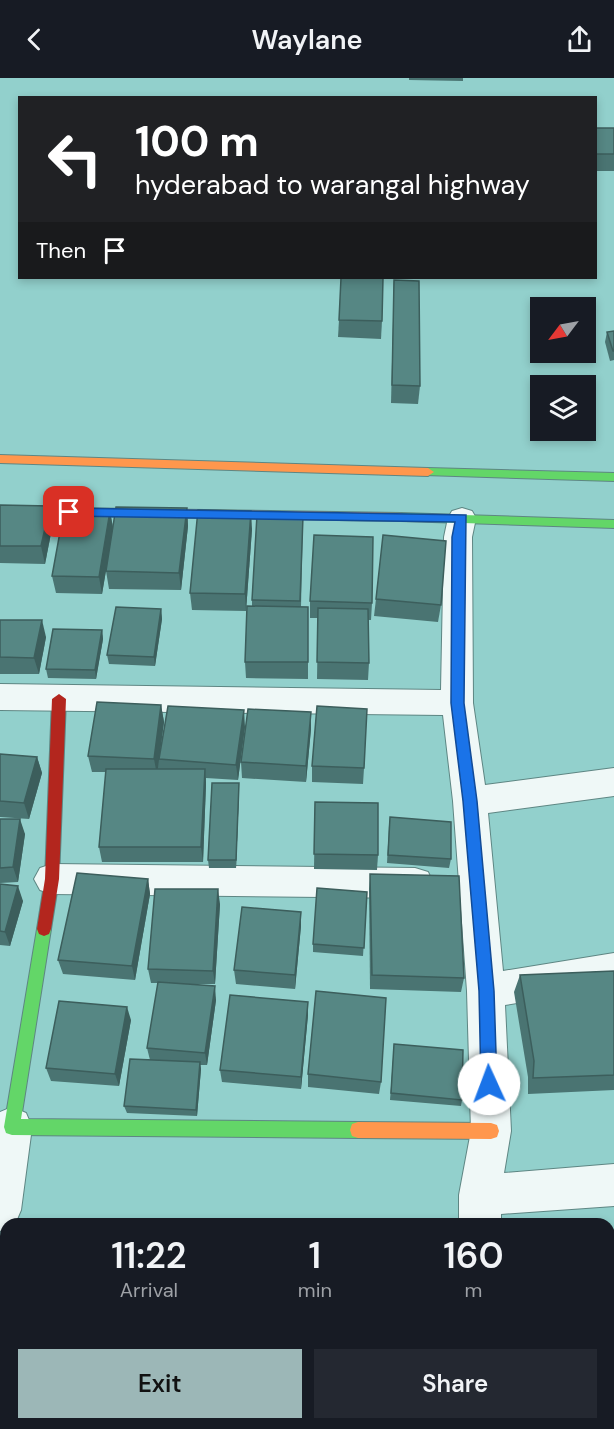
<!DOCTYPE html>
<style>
body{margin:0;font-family:"DM Sans",sans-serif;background:#242831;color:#f1f3f6;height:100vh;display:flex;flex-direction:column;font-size:22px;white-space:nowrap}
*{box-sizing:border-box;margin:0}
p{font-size:20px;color:#9ea1a6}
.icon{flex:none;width:33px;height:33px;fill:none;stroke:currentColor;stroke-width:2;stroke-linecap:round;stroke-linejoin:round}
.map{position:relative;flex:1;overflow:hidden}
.details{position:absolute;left:0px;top:1140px;width:615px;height:212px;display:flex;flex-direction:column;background:#171b24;border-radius:18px 18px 0 0;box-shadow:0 3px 9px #0003}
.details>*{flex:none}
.hud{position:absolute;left:18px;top:18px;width:579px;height:183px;border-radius:0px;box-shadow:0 3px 9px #0003;background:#202124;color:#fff;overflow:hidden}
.needle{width:39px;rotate:238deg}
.buttons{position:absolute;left:530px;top:219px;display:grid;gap:12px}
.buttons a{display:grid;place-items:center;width:66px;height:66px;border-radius:0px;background:#171b24;box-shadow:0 3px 9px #0003;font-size:30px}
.pin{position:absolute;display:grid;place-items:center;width:51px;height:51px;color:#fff;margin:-26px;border-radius:12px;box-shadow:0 3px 9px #0006}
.me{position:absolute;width:66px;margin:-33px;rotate:358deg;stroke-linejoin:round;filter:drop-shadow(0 0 4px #0008)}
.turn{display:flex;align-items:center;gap:21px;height:126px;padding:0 18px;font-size:27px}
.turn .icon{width:78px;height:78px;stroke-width:2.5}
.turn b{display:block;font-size:42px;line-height:51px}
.then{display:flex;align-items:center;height:57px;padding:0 18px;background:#0003;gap:12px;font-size:22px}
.eta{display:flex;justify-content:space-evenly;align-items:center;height:102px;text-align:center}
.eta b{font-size:36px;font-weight:600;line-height:42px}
.primary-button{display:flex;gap:12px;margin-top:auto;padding:12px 18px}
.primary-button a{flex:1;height:69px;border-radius:0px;background:#9cb7b7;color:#111;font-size:24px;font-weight:600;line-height:69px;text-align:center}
.primary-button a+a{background:#242831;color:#f1f3f6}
header{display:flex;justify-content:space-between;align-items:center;height:78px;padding:0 18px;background:#171b24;font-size:27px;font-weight:600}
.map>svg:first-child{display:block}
</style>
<header><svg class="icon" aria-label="back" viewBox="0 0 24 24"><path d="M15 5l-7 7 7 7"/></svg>Waylane<svg class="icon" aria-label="share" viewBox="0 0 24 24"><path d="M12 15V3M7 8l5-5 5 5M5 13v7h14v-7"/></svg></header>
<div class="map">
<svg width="614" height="1351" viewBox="0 0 614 1351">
<rect width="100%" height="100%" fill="#92d0cc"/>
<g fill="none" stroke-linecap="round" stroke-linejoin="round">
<g stroke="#5e8683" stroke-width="2">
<g id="street">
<path d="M462 430 472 433 476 440 472 459 473 625 485 707 614 690V718L488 735 503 893 614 875V909L505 927 511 1053 504 1095 614 1086V1128L501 1136V1146H459V1117L471 1053 467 913 453 723 443 637 0 632V606L441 612 444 459 448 440 452 433Z"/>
<path d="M52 786 415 790 428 794 433 805 428 816 415 820 52 816 40 812 34 801 40 790Z"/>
<path d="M12 1029 26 1035 32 1049 21 1132 15 1146H6V1150L0 1153V1034Z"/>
<path d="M409 1346H455L454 1351H408Z"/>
</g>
</g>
<g stroke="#5e8683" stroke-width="2">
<g id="fast">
<path d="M428 390 614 395V403L424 397V391Z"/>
<path d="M401 435 614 442V450L401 443 395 439Z"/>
<path d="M44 844 49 846 51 851 21 1041 358 1044 364 1046 366 1052 364 1058 358 1060 12 1057 6 1055 4 1049 37 851 39 846Z"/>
</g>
</g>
<g stroke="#5e8683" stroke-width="2">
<g id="slow">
<path d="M0 377 428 390 434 394 428 398 0 385Z"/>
<path d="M0 429 401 435 407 439 401 443 0 437Z"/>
<path d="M358 1044 491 1045 497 1047 499 1053 497 1059 491 1061 358 1060 352 1058 350 1052 352 1046Z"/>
</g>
</g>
<g stroke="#5e8683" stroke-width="2">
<path id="jam" d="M59 616 66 621 59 801 51 851 49 856 44 858 39 856 37 851 45 801 52 621Z"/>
</g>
<use href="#street" fill="#eff8f7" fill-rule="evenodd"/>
<use href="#fast" fill="#63d668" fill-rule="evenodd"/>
<use href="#slow" fill="#ff974d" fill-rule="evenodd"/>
<use href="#jam" fill="#b3261e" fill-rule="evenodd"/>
</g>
<g fill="#4a7472">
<path d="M409 0H463V3L409 2Z"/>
<rect x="596" y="50" width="18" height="43"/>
<path d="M394 202 420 308 418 326 391 325Z"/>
<path d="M339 242 382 243 381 261 338 259Z"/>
<path d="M614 253V282L610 283 605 264 607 254Z"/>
<path d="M0 427 50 428 53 445 45 486 0 485Z"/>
<path d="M187 430 188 448 181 512 109 511 106 493 113 453 102 516 56 515 52 498 110 433 113 450Z"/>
<path d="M303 438 301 529H308V601L246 600 245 584 252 528V522Z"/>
<path d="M252 451 246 533 192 532 190 515Z"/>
<path d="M376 521 441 527 438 544 374 538Z"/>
<path d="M310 523 372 525 371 542H368L369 585 368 602 317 601 318 540H310Z"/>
<path d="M161 531 162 541 155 588 109 586 107 577Z"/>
<path d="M0 542 46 559 39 596H0Z"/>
<path d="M102 552 103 561 96 601 48 600 46 591Z"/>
<path d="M161 627 164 644 160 675 245 649 238 702 206 700V706L203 784H102L99 769 106 694H92L88 678Z"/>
<path d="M311 651 306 704 242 700 241 684Z"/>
<path d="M0 676 37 679 42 695 29 741 0 739Z"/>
<path d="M312 688 364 690 363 706 312 704Z"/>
<path d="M239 705V714L236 790H209L208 782Z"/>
<path d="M315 724 378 777 377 792 314 791Z"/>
<path d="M0 741 25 756 18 804 0 805Z"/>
<path d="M389 747 451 781 449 790 387 785Z"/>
<path d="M370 796 464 900 461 914 370 911 369 811Z"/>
<path d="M148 801 150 816 135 902 63 896 58 882Z"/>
<path d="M0 806 23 823 10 868 0 867Z"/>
<path d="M367 814 363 878 313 874V866Z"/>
<path d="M220 826 215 906H181L216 922 207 987H200L201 991 197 1038 127 1035 124 1028 150 982 147 970 158 905H151L148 891Z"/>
<path d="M301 834V848L295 911 236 906 234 892Z"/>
<path d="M614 893V1012L528 1016V999L514 914 520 897Z"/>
<path d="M308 924V937L301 1011 222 1004 220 992Z"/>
<path d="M131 942 119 1008 51 1003 46 990Z"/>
<path d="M394 966 462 1022 461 1028 390 1022Z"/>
<path d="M308 996 381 1004 379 1016 308 1009Z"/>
</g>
<g fill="#3c5e5c">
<path d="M50 428 53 445 45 486 41 468Z"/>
<path d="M187 430 188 448 181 512 179 495Z"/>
<path d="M110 433 113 450 102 516 99 499Z"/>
<path d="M251 433 252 451 246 533 245 516Z"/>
<path d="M161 531 162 541 155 588 154 579Z"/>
<path d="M42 542 46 559 39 596 34 580Z"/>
<path d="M102 552 103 561 96 601 95 592Z"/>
<path d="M161 627 164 644 157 697 154 681Z"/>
<path d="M244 632 245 649 238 702 236 687Z"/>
<path d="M311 634V651L306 704V688Z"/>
<path d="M37 679 42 695 29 741 24 725Z"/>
<path d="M205 691 206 706 203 784 201 769Z"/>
<path d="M239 705V714L236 790V782Z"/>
<path d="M20 741 25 756 18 804 13 789Z"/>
<path d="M148 801 150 816 135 902 132 888Z"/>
<path d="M18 808 23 823 10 868 5 854Z"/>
<path d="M218 811 220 826 215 906 213 893Z"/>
<path d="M301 834V848L295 911V897Z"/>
<path d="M215 908 216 922 207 987 205 975Z"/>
<path d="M308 924V937L301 1011V999Z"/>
<path d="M127 929 131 942 119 1008 115 996Z"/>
<path d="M200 984 201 991 197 1038 196 1032Z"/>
</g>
<g fill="#568784" stroke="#3c5e5c" stroke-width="1.5">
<rect x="596" y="50" width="18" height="26"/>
<path d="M341 200H383L382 243 339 242Z"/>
<path d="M394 202 419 203 420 308 392 307Z"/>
<path d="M614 253V273H613L607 254Z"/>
<path d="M0 427 50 428 41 468H0Z"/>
<path d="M116 429 187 430 179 495 106 493Z"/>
<path d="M64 432 110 433 99 499 52 498Z"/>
<path d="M198 432 251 433 245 516 190 515Z"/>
<path d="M257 437 303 438 300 523 252 522Z"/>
<path d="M314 457 373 459 372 525 310 523Z"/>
<path d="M383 457 446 463 441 527 376 521Z"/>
<path d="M247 528 308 529V584H245Z"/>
<path d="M116 529 161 531 154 579 107 577Z"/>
<path d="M318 530 368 531 369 585 317 584Z"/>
<path d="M0 542H42L34 580 0 579Z"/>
<path d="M53 551 102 552 95 592 46 591Z"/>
<path d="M97 624 161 627 154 681 88 678Z"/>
<path d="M168 628 244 632 236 687 159 681Z"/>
<path d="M317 628 367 631 364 690 312 688Z"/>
<path d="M248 631 311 634 306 688 241 684Z"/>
<path d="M0 676 37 679 24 725 0 723Z"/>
<path d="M106 691H205L201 769H99Z"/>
<path d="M212 705H239L236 782H208Z"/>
<path d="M315 724 378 725V777L314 776Z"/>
<path d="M390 739 451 744V781L388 777Z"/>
<path d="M0 741H20L13 789 0 790Z"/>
<path d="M77 795 148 801 132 888 58 882Z"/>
<path d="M370 796 459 798 464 900 372 897Z"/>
<path d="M0 806 18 808 5 854 0 853Z"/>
<path d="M317 810 367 814 364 870 313 866Z"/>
<path d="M155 811H218L213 893 148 891Z"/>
<path d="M242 829 301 834 295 897 234 892Z"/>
<path d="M614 893V997L533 1000 534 983 520 897Z"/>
<path d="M158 904 215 908 205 975 147 970Z"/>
<path d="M316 913 386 920 381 1004 308 996Z"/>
<path d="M230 917 308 924 301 999 220 992Z"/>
<path d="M59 923 127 929 115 996 46 990Z"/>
<path d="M394 966 463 972 462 1022 391 1015Z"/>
<path d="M130 981 200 984 196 1032 124 1028Z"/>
</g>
<path fill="#1a73e8" stroke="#114b97" stroke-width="1.5" d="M69 430 466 437 464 625 477 723 494 913 497 1006 495 1012 489 1014 484 1012 481 1006 479 913 463 723 451 625 452 459 455 444 69 438 63 434Z"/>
</svg>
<div class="buttons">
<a><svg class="needle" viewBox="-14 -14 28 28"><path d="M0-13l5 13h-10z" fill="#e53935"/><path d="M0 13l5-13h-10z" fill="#9ea1a6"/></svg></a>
<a><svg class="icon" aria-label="layers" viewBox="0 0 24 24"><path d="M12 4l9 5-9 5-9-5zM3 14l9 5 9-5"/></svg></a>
</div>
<div class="pin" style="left:69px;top:434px;background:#d93025"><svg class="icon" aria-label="arrive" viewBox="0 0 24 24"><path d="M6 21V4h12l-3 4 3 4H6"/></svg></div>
<svg class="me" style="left:489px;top:1006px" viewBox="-20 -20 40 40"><circle r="19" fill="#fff"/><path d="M0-13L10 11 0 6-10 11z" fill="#1a73e8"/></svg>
<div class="hud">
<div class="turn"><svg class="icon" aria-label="left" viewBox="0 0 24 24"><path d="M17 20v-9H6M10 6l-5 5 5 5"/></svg><div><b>100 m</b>hyderabad to warangal highway</div></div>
<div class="then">Then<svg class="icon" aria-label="arrive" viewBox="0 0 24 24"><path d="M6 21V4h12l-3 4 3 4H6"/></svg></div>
</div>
<section class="details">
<div class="eta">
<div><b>11:22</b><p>Arrival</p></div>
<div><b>1</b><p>min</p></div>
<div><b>160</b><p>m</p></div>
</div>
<div class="primary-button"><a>Exit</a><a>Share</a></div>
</section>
</div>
